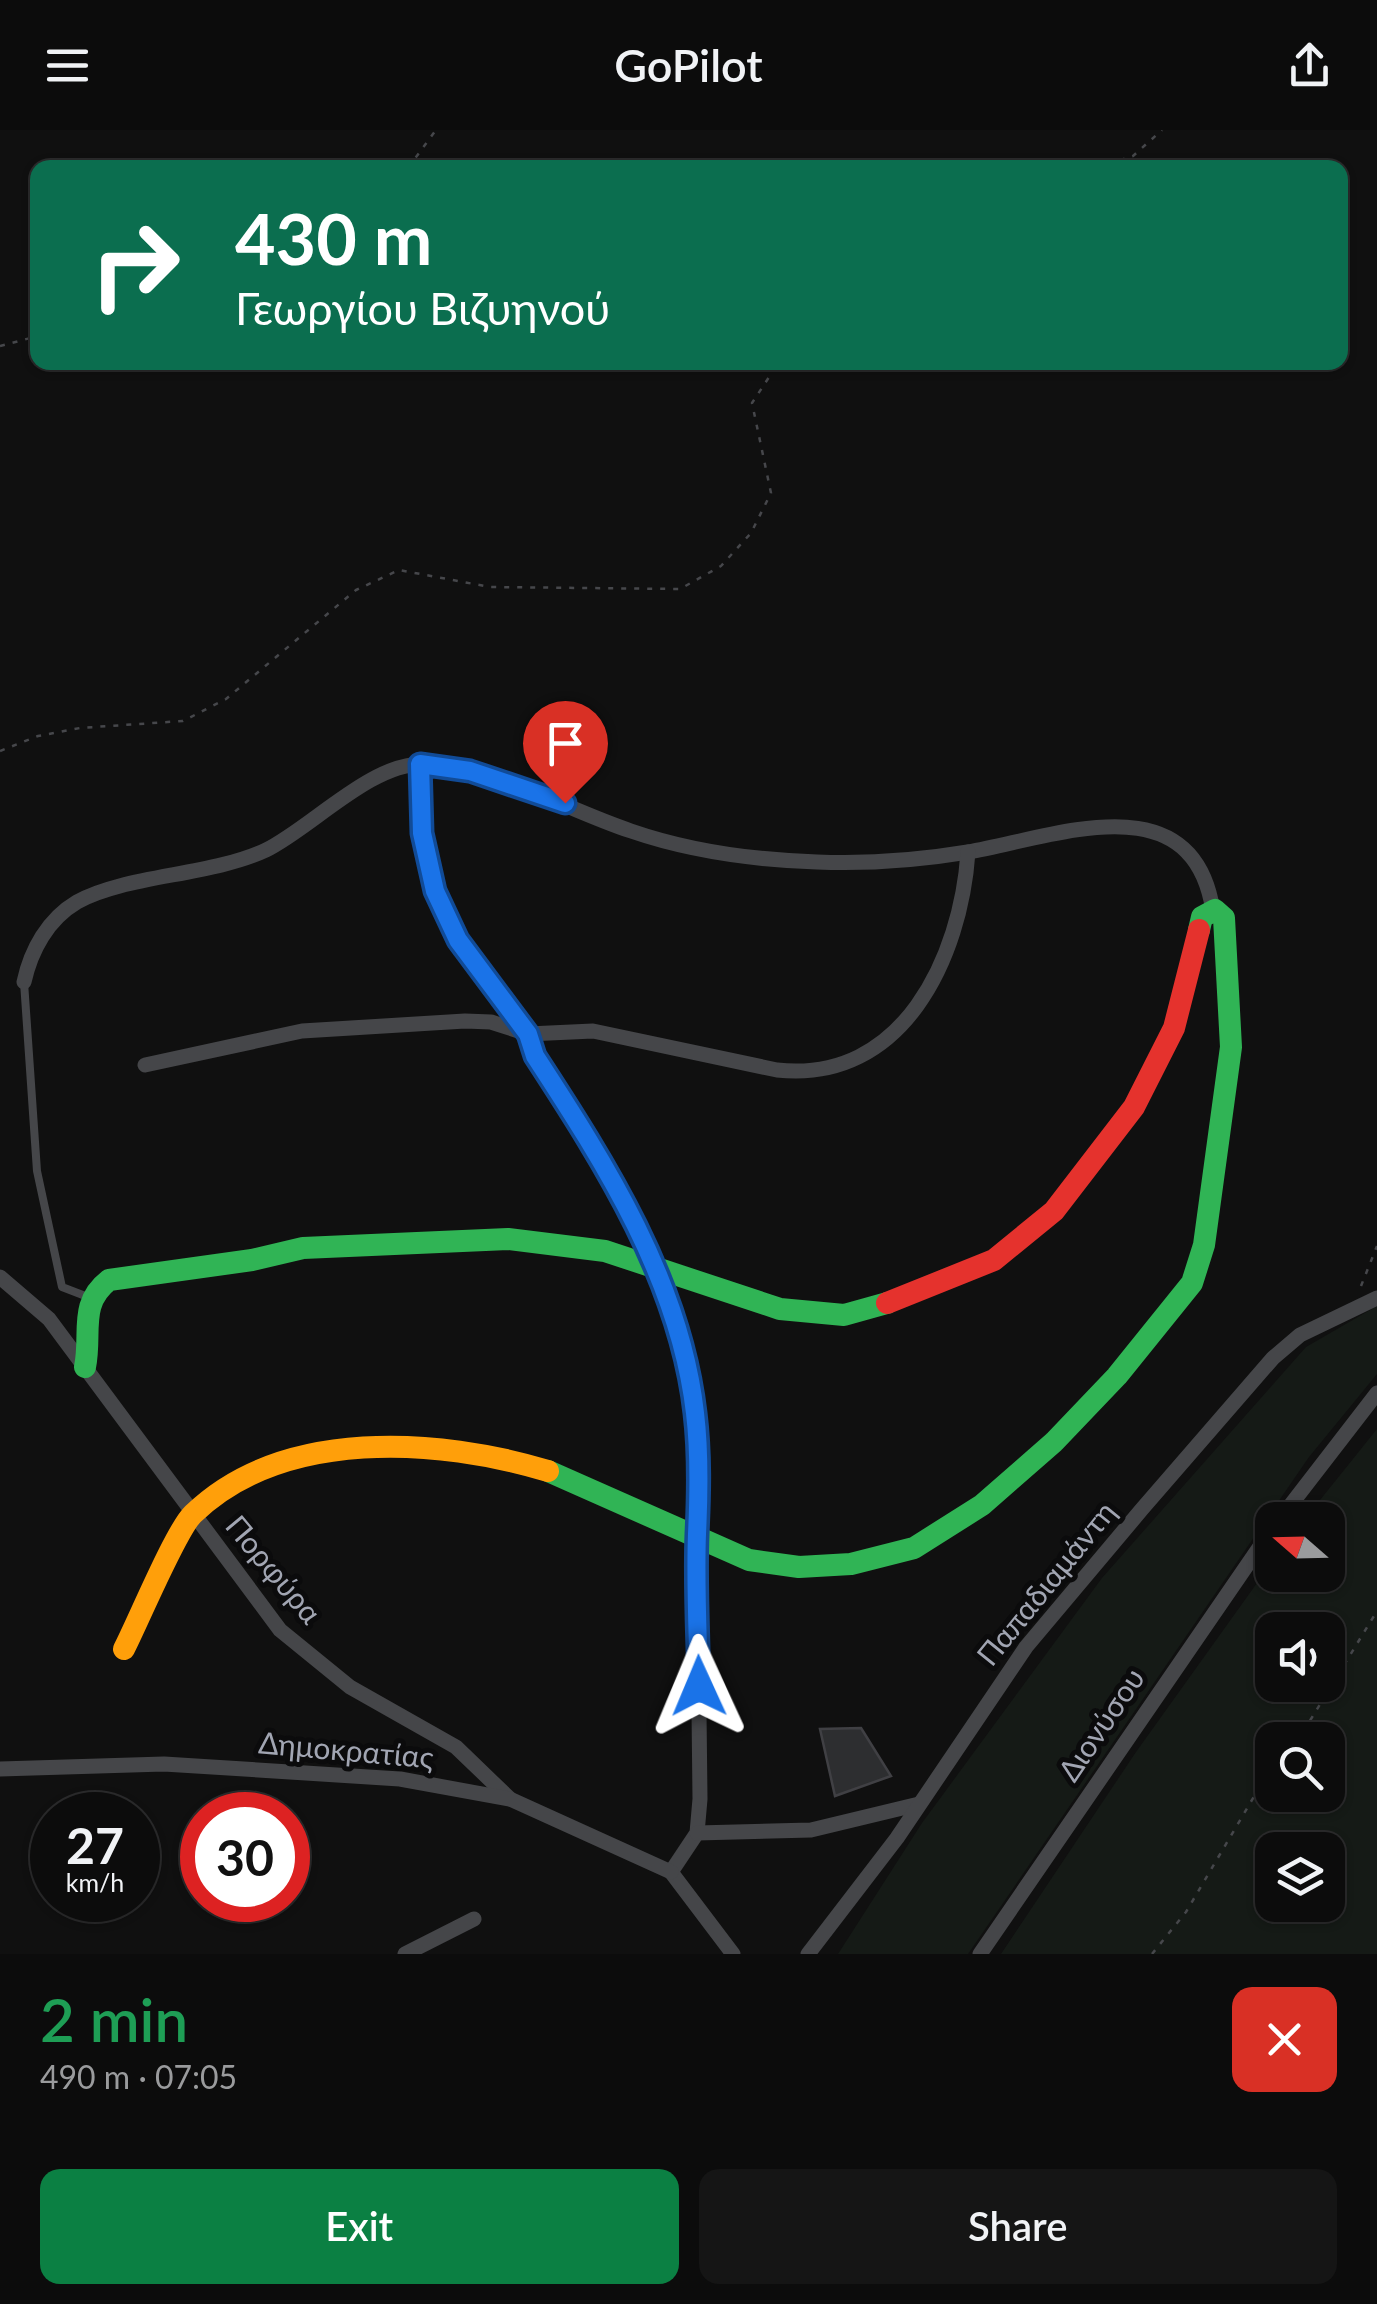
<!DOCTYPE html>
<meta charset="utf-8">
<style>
body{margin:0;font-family:Lato,sans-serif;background:#151515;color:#f1f3f6;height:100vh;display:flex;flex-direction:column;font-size:38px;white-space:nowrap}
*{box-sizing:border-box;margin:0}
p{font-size:32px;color:#9a9b9d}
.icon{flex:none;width:55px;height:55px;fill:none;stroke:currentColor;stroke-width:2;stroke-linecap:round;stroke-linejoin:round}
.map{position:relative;height:1824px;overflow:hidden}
.panel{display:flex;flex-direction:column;background:#0c0c0c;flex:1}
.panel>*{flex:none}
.guide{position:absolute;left:30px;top:30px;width:1318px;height:210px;border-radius:20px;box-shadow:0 2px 8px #0004,0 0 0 2px #2c2c2d;background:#0b6e4f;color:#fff;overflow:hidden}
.needle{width:65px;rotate:290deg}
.buttons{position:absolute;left:1255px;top:1372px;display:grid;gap:20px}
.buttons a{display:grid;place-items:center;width:90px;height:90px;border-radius:20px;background:#0c0c0c;box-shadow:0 2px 8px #0004,0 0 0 2px #2c2c2d;font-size:50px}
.speed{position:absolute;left:30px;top:1662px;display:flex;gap:20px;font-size:50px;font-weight:700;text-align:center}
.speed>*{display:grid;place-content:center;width:130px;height:130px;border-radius:50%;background:#0c0c0c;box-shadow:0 2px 8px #0004,0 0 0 2px #2c2c2d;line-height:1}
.speed small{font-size:25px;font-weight:400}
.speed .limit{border:15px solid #d22;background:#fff;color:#111}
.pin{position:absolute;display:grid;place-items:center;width:85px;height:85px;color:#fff;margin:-102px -42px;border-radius:50% 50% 50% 0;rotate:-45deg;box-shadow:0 0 10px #0007}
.pin .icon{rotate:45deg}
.me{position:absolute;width:110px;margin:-55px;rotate:359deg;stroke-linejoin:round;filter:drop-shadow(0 0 8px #0008)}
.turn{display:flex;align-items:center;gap:35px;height:210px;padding:0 40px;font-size:45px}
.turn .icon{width:130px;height:130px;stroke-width:2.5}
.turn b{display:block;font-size:70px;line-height:85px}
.round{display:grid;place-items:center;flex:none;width:105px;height:105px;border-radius:20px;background:#151515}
.summary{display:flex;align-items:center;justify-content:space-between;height:170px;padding:0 40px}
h1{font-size:60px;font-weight:600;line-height:75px;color:#1e9e55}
.button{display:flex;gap:20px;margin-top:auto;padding:20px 40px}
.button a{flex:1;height:115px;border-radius:20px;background:#0b8043;color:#fff;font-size:40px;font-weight:600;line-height:115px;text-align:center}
.button a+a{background:#151515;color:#f1f3f6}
header{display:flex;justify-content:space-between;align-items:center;height:130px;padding:0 40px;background:#0c0c0c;font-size:45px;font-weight:600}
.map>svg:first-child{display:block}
</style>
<header><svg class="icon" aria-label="menu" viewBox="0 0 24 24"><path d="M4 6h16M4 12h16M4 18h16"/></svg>GoPilot<svg class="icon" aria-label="share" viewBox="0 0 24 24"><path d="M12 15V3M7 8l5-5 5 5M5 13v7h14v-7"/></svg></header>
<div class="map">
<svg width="1377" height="1824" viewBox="0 0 1377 1824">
<rect width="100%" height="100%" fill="#101010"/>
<g fill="#151a16" fill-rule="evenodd">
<path d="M1377 1176V1244L1309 1327 968 1824H838L922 1693 1102 1448 1306 1217Z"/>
<path d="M1377 1299V1824H1001L1136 1622 1272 1432V1445H1328V1390H1304ZM1272 1500H1328V1555H1272ZM1272 1610H1328V1665H1272ZM1272 1720H1328V1775H1272Z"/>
</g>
<path fill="#2d2e30" stroke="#404044" stroke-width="2.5" d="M861 1598 891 1646 835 1666 820 1599Z"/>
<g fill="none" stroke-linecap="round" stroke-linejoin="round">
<g stroke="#46474b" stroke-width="2.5" stroke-dasharray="5 8" stroke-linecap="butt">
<path d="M408 38 436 0"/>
<path d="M1095 38 1133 26 1162 0"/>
<path d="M0 216 38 206"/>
<path d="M0 621 38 606 80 598 183 591 226 569 356 460 399 440 490 457 680 459 721 436 751 403 771 363 752 273 779 232"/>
<path d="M1361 1156 1377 1116"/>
<path d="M1293 1610 1311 1589 1377 1481"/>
<path d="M1152 1824 1186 1782 1272 1636"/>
</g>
<path stroke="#454649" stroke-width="8" d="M24 852 37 1041 62 1157 88 1167"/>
<g stroke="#454649" stroke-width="15">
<path d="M420 634 422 703 435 761 458 810 528 904 535 926C630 1072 714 1225 697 1405L700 1669 697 1703 671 1742 733 1824"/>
<path d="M24 852C31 820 48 789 77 772 125 745 211 746 266 720 311 698 372 632 424 634 499 638 562 678 631 701 689 721 756 730 817 732 866 734 920 730 968 722 1055 707 1193 650 1213 781"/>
<path d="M145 935 302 901 465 891 491 892 528 904 593 901 777 940C903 954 961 827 968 722"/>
<path d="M0 1147 49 1189 280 1500 350 1557 456 1617 510 1669"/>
<path d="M1279 1390 1377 1263"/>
<path d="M0 1639 164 1634 400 1649 510 1669 671 1742"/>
<path d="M697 1703 811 1700 919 1674"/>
<path d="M405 1824 474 1789"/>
<path d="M808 1824 897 1708 1026 1517 1142 1379 1273 1228 1300 1205 1377 1168"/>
<path d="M980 1824 1272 1399"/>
</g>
<g stroke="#30b455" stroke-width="22">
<path d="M85 1237C92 1203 78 1174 109 1150L252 1130 303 1118 508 1109 605 1121 780 1179 844 1185 887 1173"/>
<path d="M548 1341 749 1430 799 1437 851 1434 914 1418 982 1375 1054 1312 1117 1246 1192 1153 1204 1115 1231 917 1224 788 1215 780 1202 787 1199 800"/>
</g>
<path stroke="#ff9f0a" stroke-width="22" d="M124 1519C138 1492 176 1400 193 1384 283 1297 439 1308 548 1341"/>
<path stroke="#e5322d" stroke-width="22" d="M887 1173 994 1130 1054 1081 1134 977 1174 898 1199 800"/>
</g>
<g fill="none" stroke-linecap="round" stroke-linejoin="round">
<g stroke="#114b97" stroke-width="25">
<path id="route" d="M565 673 470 641 420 634 422 703 435 761 458 810 528 904 535 926C606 1035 680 1151 695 1283 700 1324 699 1363 697 1404 695 1454 698 1505 699 1556"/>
</g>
<use href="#route" stroke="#1a73e8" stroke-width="18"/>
</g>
<g text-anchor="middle" stroke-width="10" stroke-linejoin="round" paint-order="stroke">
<g font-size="30" fill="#a1a5b2" stroke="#0b0b0c">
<text transform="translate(273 1440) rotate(50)" y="10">Πορφύρα</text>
<text transform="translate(1047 1454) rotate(-51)" y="10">Παπαδιαμάντη</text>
<text transform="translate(1102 1595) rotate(-56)" y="10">Διονύσου</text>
<text transform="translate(346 1621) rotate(5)" y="10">Δημοκρατίας</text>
</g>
</g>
</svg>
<div class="buttons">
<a><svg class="needle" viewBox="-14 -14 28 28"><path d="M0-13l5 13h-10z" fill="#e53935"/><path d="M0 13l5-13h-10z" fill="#9a9b9d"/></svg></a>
<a><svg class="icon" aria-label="sound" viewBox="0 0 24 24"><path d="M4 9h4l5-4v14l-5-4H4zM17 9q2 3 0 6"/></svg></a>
<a><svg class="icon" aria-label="search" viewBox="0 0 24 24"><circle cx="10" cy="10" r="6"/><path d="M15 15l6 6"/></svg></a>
<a><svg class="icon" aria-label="layers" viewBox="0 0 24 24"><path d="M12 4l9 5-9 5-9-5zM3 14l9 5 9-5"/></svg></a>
</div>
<div class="speed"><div>27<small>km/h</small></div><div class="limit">30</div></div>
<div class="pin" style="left:565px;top:673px;background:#d93025"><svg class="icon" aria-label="arrive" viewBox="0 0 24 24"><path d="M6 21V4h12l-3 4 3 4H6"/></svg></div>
<svg class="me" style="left:699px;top:1556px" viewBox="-20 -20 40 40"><path d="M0-17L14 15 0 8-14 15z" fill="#1a73e8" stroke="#fff" stroke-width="4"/></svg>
<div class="guide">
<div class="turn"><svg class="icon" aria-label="right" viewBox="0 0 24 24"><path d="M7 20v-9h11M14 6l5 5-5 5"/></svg><div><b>430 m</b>Γεωργίου Βιζυηνού</div></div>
</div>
</div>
<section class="panel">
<div class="summary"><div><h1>2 min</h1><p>490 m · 07:05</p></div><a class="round" style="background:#d93025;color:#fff"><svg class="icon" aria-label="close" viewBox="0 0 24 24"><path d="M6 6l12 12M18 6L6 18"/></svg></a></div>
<div class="button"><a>Exit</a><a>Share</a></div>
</section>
